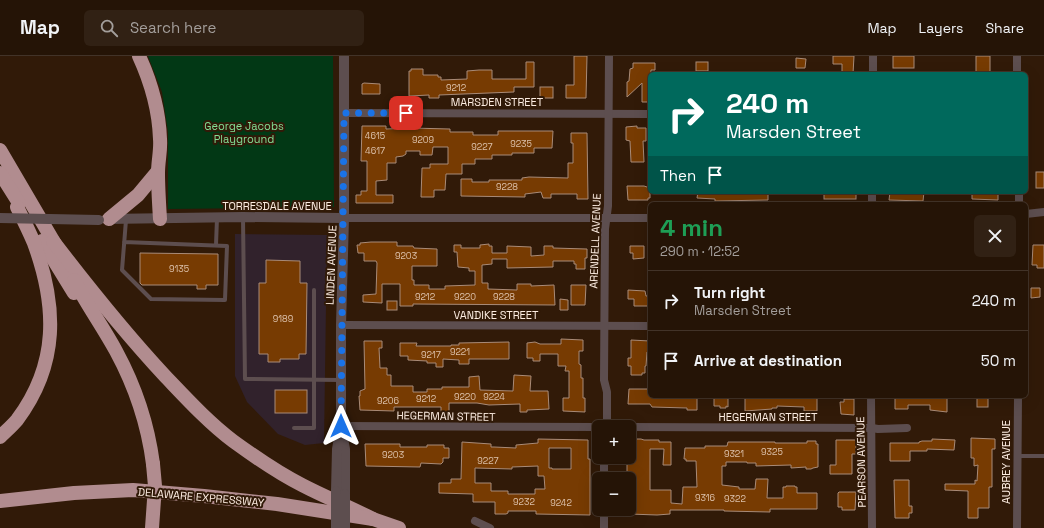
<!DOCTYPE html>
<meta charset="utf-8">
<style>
body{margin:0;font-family:"Space Grotesk",sans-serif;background:#312114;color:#f1f3f6;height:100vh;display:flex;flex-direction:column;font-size:15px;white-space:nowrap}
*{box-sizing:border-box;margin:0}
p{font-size:13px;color:#a39e9b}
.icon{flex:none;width:22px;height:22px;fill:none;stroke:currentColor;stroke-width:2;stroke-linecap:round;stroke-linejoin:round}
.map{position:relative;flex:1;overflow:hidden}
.panel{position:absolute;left:648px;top:146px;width:380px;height:196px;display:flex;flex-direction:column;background:#251406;border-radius:6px;box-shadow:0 4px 16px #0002,0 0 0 1px #423328}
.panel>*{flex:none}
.guide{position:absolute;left:648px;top:16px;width:380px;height:122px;border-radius:6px;box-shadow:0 4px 16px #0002,0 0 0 1px #423328;background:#00695c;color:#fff;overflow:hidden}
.buttons{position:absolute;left:592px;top:364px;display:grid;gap:8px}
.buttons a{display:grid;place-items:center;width:44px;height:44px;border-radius:6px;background:#251406;box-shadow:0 4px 16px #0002,0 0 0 1px #423328;font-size:20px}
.pin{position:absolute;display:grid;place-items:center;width:34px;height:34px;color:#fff;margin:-17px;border-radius:8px;box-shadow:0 2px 6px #0006}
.me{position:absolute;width:44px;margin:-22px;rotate:0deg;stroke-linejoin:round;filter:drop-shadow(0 0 3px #0008)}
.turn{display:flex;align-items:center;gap:14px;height:84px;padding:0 12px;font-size:18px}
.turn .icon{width:52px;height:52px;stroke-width:2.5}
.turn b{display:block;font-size:28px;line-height:34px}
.then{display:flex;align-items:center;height:38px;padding:0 12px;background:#0003;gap:8px;font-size:15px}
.round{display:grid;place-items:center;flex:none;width:42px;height:42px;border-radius:6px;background:#312114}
.summary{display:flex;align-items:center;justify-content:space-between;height:68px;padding:0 12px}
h1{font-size:24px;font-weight:700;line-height:30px;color:#1e9e55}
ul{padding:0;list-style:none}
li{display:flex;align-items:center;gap:12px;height:60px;padding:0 12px;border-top:1px solid #423328}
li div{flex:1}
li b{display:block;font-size:15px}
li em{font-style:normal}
header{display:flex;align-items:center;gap:24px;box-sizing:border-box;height:56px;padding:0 20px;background:#251406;border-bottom:1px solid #423328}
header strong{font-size:19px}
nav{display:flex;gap:22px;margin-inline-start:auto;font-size:14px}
.search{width:280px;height:36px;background:#312114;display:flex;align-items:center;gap:10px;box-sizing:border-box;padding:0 14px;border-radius:6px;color:#a39e9b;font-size:15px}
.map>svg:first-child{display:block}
</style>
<header>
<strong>Map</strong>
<div class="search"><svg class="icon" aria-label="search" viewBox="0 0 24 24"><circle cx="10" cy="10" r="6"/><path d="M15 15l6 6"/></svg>Search here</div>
<nav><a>Map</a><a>Layers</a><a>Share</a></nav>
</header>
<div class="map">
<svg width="1044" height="472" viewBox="0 0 1044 472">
<rect width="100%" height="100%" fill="#311a08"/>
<path fill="#31222c" d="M235 178 327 179 324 387 305 389 278 378 247 346 235 320Z"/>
<path fill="#023815" d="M148 0H333L334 151 168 153V76L162 36Z"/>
<g fill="#773b02" stroke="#a98b78" fill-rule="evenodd">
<path d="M574 0H587L586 42H566V29H574Z"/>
<path d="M833 0H854L853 18H842V8H833Z"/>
<rect x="893" y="0" width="21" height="12"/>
<path d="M976 0H990V18L976 17Z"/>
<path d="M796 2 806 3 805 12H796Z"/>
<path d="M526 6H534V31H514V36L439 39V42H429V39L409 40V15H411V13H423V19H438V21H441V24L467 23V15L479 14H492V23H526Z"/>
<rect x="696" y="6" width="12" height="9"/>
<path d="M633 7H655V14H651L650 46H642V27L627 41V26L629 25 630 13 633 12Z"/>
<path d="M364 27 380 28V38H362V28Z"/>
<rect x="540" y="31" width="13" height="11"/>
<path d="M362 70H386V73L411 72 450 73V76H473V79H498V75H553L552 92H534V97H512V99H492V103H475V108H462V118H446L445 134H434V141H421L422 112H430V108H448V91H433L432 99H420V95H406V98L403 100 396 101V107H387V124L376 125V139H393V147H356V139H361V135H367V105H361Z"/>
<path d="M637 70V72H646V85H643L644 106H631L630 85 626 84V71Z"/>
<path d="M571 77H587L588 143H577V138H551V142H543L541 136 525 138V141L461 140V123H472V126H489V124H522V122L529 121 568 122V107H573V87H571Z"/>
<rect x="1036" y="116" width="8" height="16"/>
<path d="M627 130H644L650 132V142H648V144H628Z"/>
<path d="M698 136H768V144L715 145V143L697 142Z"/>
<rect x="824" y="136" width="32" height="7"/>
<path d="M890 136H924L923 145 889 144Z"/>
<path d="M972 136H998V144L972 143Z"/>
<path d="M371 186H397V190H413L414 192 437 193V210H412V224H414V229H429V233H445V230L475 229V215H469V212L458 211 457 196H454V189H461V192H480V189L489 188V190H492V197H507V190L531 191V200L544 199V190H553V192L587 193V202H585V213H576V208H574V205H553V211L507 212V203H492V208L482 209V227H488V233L517 234V228H531V230L554 229 555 249 413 248V250H400V228H382V247L363 246V239L376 238 377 207 376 205H364V197H358L357 189H360V187Z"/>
<path d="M1033 189H1044V212H1037V209H1032Z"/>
<path d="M630 190H644V202L633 203V197H630Z"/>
<path d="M140 197 218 198V229H206V233H197V229H142L140 227Z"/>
<path d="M266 204 300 205V227H307L306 298H299V303H280V306H268V298H259V227H266Z"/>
<path d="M571 229H586L585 249H571Z"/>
<path d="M1031 232H1040V241L1031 242Z"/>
<path d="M628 234 645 235 646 240H648V250H634V243H628Z"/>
<path d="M560 243 568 244V254H560Z"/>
<rect x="387" y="245" width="10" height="9"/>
<path d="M561 283 583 284V295H579V308L581 309V322H583V342H585V356L563 355V342H569V315H565L566 310H558V298H540V305H533V302H527V287L535 286 540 288H561Z"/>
<path d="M631 284 650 285V296H647L646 310H645V317H642V319H631V310H628V302H631Z"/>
<path d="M364 285H382V292H379L380 312H387V319H391V330H413V336H427V333H442V331H469V321L479 320 480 334 513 335 514 319 531 320 530 335H548L549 353 527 354V356H520V348L489 349 477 347H449V356H441V351H394V355L360 354 359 340H360V335L365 333Z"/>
<path d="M509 286V303H469V308H459V304L443 303V311H436V307H427V305L408 304V300H400V287H417L416 290H451V289H459V287Z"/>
<path d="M629 333H650V340H697V354H687V352L652 351 650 348H628Z"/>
<rect x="275" y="334" width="32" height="23"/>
<path d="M714 340H728V351L726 350V352H720V350H714Z"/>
<path d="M745 340H817V355H804V351L777 350V352H772V353L745 355Z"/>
<path d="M895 340H947V356L930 354V349H908V353H895Z"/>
<rect x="977" y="340" width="11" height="11"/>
<path d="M844 343H854V359L841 358 840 346H844Z"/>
<path d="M971 382 995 383V393H992V431H989V452H978V462H968V435L945 434V428H975V424L977 425 978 409 974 410V402H971Z"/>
<path d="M538 383 588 384V403H590V459L536 458V455H508V457L506 458H495V446H473V438L439 437V427H451V423H461L462 386 491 388V391H494L516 392V389L538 387ZM549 392H571V413H552V412H549ZM538 410V420H544L545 433H535V438H508V435H491V427H475V412L512 413V411Z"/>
<path d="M629 383H641L644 384H659V386H671V409H663L664 393H650V434H671V447L682 448 683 431H697L696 405H686V403H684L685 392H705V390H727L728 386H775V387H807V385H816V388H818V411L813 412 811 413H806V411L791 412V409L756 410V407H747V406H726V410H722V429L739 431V433H755L756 423H768L767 442H783V431H786V430H795V431H797V437H817V453H770V456L724 455V454H670V458L657 459 629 458V416H627V405H629Z"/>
<path d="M932 383 955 384 954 394 927 393V395H910V405H890V387H919V386L922 385H932Z"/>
<path d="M836 384H856V398H852V418H830V409H836Z"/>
<path d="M365 388H400V391H427V389H444V392H449V402H443V406L441 408 421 407 420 411 366 410Z"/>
<path d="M894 424H909V450H912V457H909V462H895Z"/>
<path d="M839 436H856L855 454H842V451H838V437Z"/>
</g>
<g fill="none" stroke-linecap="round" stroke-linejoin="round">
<g stroke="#5d4e4f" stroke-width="4">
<path d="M243 162 245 323 340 324"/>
<path d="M124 186 227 190 225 244 151 243 122 214 126 164"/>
<path d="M216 189 217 162"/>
<path d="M294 372H314V234"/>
<path d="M1018 400H1044"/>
</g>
<g stroke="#5d4e4f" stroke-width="8">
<path d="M873 0V18"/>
<path d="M1017 0V18"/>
<path d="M344 57 650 58"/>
<path d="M1019 136V148"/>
<path d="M872 148V136"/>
<path d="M1026 158 1044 156"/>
<path d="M344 162H650"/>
<path d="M341 269 650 270"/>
<path d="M871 340 872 472"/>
<path d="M341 370 599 371"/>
<path d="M604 371 607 364V336L604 324 605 173 608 150 609 0"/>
<path d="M629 371 872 372 878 373 907 372"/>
<path d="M604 423V401"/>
<path d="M475 465 490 472"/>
<path d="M604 472V453"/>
<path d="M1017 472 1018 340"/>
</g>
<g stroke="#5d4e4f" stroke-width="10">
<path d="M107 163 243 161 344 162"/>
<path d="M342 376 345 393V438"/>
<path d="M336 435 337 393 341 370V269L344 162V0"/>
</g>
<g stroke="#b18c8f" stroke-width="14">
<path d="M139 0C151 26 159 54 160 83 161 94 158 105 158 117 158 132 159 147 160 163"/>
<path d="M0 94 58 193"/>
<path d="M0 117 19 147"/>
<path d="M109 163 138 139 158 115"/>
<path d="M42 185 74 237"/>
<path d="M53 185C89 232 125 277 165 320 187 343 208 366 233 385 255 401 278 417 302 429 325 441 350 451 373 463"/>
<path d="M74 224C87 249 103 271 116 295 135 330 148 369 153 408"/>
<path d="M0 381C5 376 12 370 17 364 59 308 57 250 34 187 29 175 23 163 17 151"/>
<path d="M0 445 74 437 133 434 204 440 277 448 373 463 399 472"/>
</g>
<g stroke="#5d4e4f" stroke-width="10">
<path d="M0 162 99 164"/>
<path d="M336 472V435"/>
<path d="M345 472V438"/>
</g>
<path stroke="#b18c8f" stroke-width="14" d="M152 472 155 430 153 408"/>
</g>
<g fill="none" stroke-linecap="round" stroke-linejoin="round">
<path stroke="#1a73e8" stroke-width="7" stroke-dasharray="0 12.6" d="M341 370 344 57H406"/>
</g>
<g text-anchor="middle" stroke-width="4" stroke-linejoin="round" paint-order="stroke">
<g font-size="9" fill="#dcc0aa">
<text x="456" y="35">9212</text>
<text x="375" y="83">4615</text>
<text x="423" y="87">9209</text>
<text x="521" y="91">9235</text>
<text x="482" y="94">9227</text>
<text x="375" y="98">4617</text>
<text x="507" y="134">9228</text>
<text x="406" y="203">9203</text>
<text x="179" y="216">9135</text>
<text x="425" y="244">9212</text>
<text x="465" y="244">9220</text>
<text x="504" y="244">9228</text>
<text x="283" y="266">9189</text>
<text x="460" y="299">9221</text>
<text x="431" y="302">9217</text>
<text x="465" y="344">9220</text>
<text x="494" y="344">9224</text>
<text x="426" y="346">9212</text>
<text x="388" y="348">9206</text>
<text x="772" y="399">9325</text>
<text x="734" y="401">9321</text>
<text x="393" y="402">9203</text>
<text x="488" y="408">9227</text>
<text x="705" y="445">9316</text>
<text x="735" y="446">9322</text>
<text x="524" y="449">9232</text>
<text x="561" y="450">9242</text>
</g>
<g font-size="11" fill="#fdede2" stroke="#311a08">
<text x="497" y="50">MARSDEN STREET</text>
<text x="277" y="154">TORRESDALE AVENUE</text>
<text transform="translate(595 185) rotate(-88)" y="4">ARENDELL AVENUE</text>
<text transform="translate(331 209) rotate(-88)" y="4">LINDEN AVENUE</text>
<text x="496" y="263">VANDIKE STREET</text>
<text transform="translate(446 360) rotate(1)" y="4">HEGERMAN STREET</text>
<text x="768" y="365">HEGERMAN STREET</text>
<text transform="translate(861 406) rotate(-91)" y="4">PEARSON AVENUE</text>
<text transform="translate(1006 406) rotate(-90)" y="4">AUBREY AVENUE</text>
<text transform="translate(201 441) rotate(5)" y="4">DELAWARE EXPRESSWAY</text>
</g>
<g font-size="11" fill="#83dd95" stroke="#311a08">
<text x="244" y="74">George Jacobs<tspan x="244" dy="13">Playground</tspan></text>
</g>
</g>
</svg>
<div class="buttons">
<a>+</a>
<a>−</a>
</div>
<div class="pin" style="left:406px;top:57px;background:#d93025"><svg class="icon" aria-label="arrive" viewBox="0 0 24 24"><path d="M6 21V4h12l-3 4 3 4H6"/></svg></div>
<svg class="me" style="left:341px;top:370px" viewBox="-20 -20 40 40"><path d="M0-17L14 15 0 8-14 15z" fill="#1a73e8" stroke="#fff" stroke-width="4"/></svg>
<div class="guide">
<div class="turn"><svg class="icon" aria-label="right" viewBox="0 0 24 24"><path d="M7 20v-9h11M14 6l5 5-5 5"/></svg><div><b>240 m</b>Marsden Street</div></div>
<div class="then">Then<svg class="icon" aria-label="arrive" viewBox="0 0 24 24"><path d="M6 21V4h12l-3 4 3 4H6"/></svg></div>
</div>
<section class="panel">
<div class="summary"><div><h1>4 min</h1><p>290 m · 12:52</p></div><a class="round"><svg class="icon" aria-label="close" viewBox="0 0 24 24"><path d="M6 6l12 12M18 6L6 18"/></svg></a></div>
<ul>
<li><svg class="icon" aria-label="right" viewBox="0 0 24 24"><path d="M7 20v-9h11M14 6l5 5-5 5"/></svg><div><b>Turn right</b><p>Marsden Street</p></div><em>240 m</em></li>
<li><svg class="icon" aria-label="arrive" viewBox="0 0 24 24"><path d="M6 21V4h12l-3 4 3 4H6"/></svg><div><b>Arrive at destination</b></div><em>50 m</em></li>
</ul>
</section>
</div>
